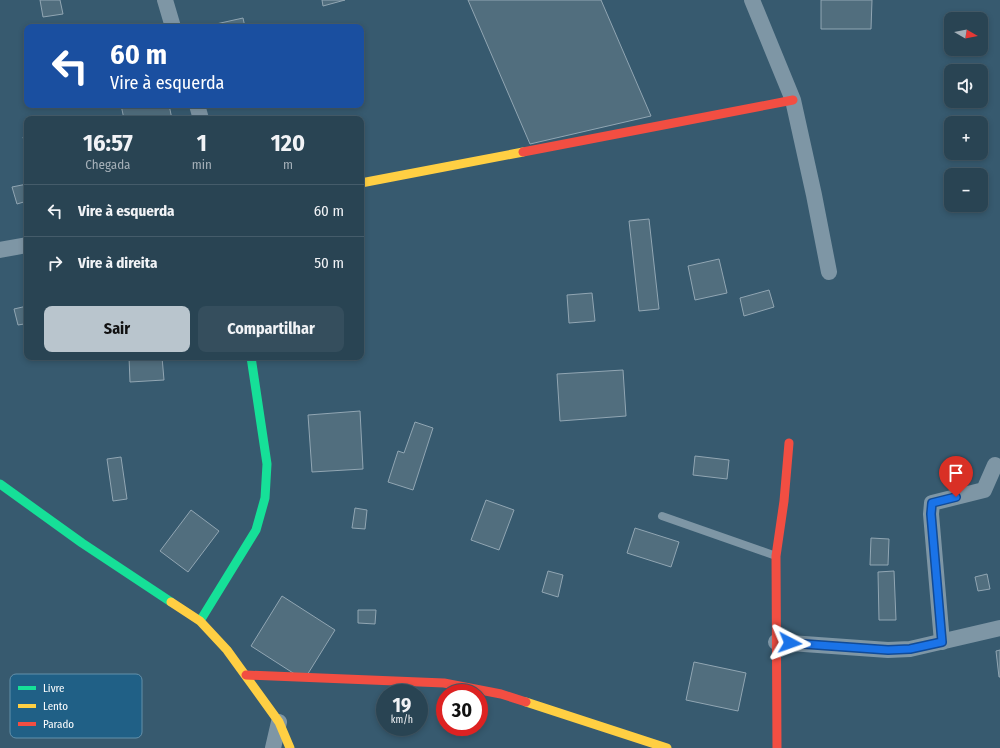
<!DOCTYPE html>
<html lang="pt">
<meta charset="utf-8">
<style>
body{margin:0;font-family:"Fira Sans Condensed",sans-serif;background:#354e5d;color:#f1f3f6;height:100vh;display:flex;flex-direction:column;font-size:15px;white-space:nowrap}
*{box-sizing:border-box;margin:0}
p{font-size:13px;color:#a5b0b8}
.icon{flex:none;width:22px;height:22px;fill:none;stroke:currentColor;stroke-width:2;stroke-linecap:round;stroke-linejoin:round}
.map{position:relative;flex:1;overflow:hidden}
.sheet{position:absolute;left:24px;top:116px;width:340px;height:244px;display:flex;flex-direction:column;background:#294453;border-radius:8px;box-shadow:0 2px 6px #0003,0 0 0 1px #455c6a}
.sheet>*{flex:none}
.guide{position:absolute;left:24px;top:24px;width:340px;height:84px;border-radius:8px;box-shadow:0 2px 6px #0003,0 0 0 1px #455c6a;background:#1a4fa0;color:#fff;overflow:hidden}
.needle{width:26px;rotate:99deg}
.fabs{position:absolute;left:944px;top:12px;display:grid;gap:8px}
.fabs a{display:grid;place-items:center;width:44px;height:44px;border-radius:8px;background:#294453;box-shadow:0 2px 6px #0003,0 0 0 1px #455c6a;font-size:20px}
.speed{position:absolute;left:376px;top:684px;display:flex;gap:8px;font-size:20px;font-weight:700;text-align:center}
.speed>*{display:grid;place-content:center;width:52px;height:52px;border-radius:50%;background:#294453;box-shadow:0 2px 6px #0003,0 0 0 1px #455c6a;line-height:1}
.speed small{font-size:10px;font-weight:400}
.speed .limit{border:6px solid #d22;background:#fff;color:#111}
.pin{position:absolute;display:grid;place-items:center;width:34px;height:34px;color:#fff;margin:-41px -17px;border-radius:50% 50% 50% 0;rotate:-45deg;box-shadow:0 0 4px #0007}
.pin .icon{rotate:45deg}
.me{position:absolute;width:44px;margin:-22px;rotate:94deg;stroke-linejoin:round;filter:drop-shadow(0 0 3px #0008)}
.turn{display:flex;align-items:center;gap:14px;height:84px;padding:0 20px;font-size:18px}
.turn .icon{width:52px;height:52px;stroke-width:2.5}
.turn b{display:block;font-size:28px;line-height:34px}
.eta{display:flex;justify-content:space-evenly;align-items:center;height:68px;text-align:center}
.eta b{font-size:24px;font-weight:700;line-height:28px}
.action{display:flex;gap:8px;margin-top:auto;padding:8px 20px}
.action a{flex:1;height:46px;border-radius:8px;background:#b9c5cd;color:#111;font-size:16px;font-weight:700;line-height:46px;text-align:center}
.action a+a{background:#354e5d;color:#f1f3f6}
ul{padding:0;list-style:none}
li{display:flex;align-items:center;gap:12px;height:52px;padding:0 20px;border-top:1px solid #455c6a}
li div{flex:1}
li b{display:block;font-size:15px}
li em{font-style:normal}
.map>svg:first-child{display:block}
</style>
<div class="map">
<svg width="1000" height="748" viewBox="0 0 1000 748">
<rect width="100%" height="100%" fill="#375a6f"/>
<g fill="#516e7e" stroke="#91a6b3">
<path d="M40 0H60L63 14 43 17Z"/>
<path d="M322 0H345L323 6Z"/>
<path d="M468 0H601L651 116 530 144Z"/>
<path d="M821 0H872L871 29H821Z"/>
<path d="M243 18 245 27H207V26Z"/>
<path d="M121 105H169L172 119H124Z"/>
<path d="M27 136V151L23 137Z"/>
<path d="M27 184V201L17 204 12 187Z"/>
<path d="M649 219 659 309 639 311 629 221Z"/>
<path d="M719 259 727 293 695 300 688 266Z"/>
<path d="M769 290 774 307 744 316 740 298Z"/>
<path d="M592 293 595 321 569 323 567 295Z"/>
<path d="M27 306V335L24 324 18 325 14 309Z"/>
<path d="M129 357H162L164 380 130 382Z"/>
<path d="M623 370 626 416 560 421 557 374Z"/>
<path d="M360 411 363 469 312 472 308 415Z"/>
<path d="M415 422 433 428 413 490 388 482 398 451 404 453Z"/>
<path d="M695 456 729 460 727 479 693 475Z"/>
<path d="M121 457 127 499 113 501 107 459Z"/>
<path d="M486 500 514 510 499 550 471 540Z"/>
<path d="M355 508 367 510 365 529 352 528Z"/>
<path d="M191 510 219 531 188 572 160 551Z"/>
<path d="M635 528 679 542 671 567 627 553Z"/>
<path d="M871 538 889 539 888 565H870Z"/>
<path d="M548 571 563 575 558 597 542 592Z"/>
<path d="M894 571 896 620H879L878 572Z"/>
<path d="M987 574 990 589 978 591 975 577Z"/>
<path d="M282 596 335 630 304 680 251 646Z"/>
<path d="M358 610H376L375 624 358 623Z"/>
<path d="M1000 650V677H999L996 651Z"/>
<path d="M694 662 746 673 738 711 686 700Z"/>
</g>
<g fill="none" stroke-linecap="round" stroke-linejoin="round">
<path stroke="#7e96a5" stroke-width="8" d="M662 516 776 556"/>
<g stroke="#7e96a5" stroke-width="16">
<path d="M165 0 173 27"/>
<path d="M752 0 793 100 814 195 829 272"/>
<path d="M197 105 201 119"/>
<path d="M0 250 27 245"/>
<path d="M776 642 888 650 910 649 1000 628"/>
<path d="M942 642 931 514 932 503 984 490 995 465"/>
<path d="M273 748 279 722"/>
</g>
<g stroke="#16e098" stroke-width="9">
<path d="M0 484 82 543 171 602"/>
<path d="M200 621 256 530 265 498 267 464 251 357"/>
</g>
<g stroke="#ffcf43" stroke-width="9">
<path d="M361 183 523 152"/>
<path d="M171 602 200 621 227 650 279 722 290 748"/>
<path d="M526 702 667 748"/>
</g>
<g stroke="#f24e42" stroke-width="9">
<path d="M523 152 793 100"/>
<path d="M246 675 444 683 501 694 526 702"/>
<path d="M777 748 776 556 784 501 789 443"/>
</g>
</g>
<g fill="none" stroke-linecap="round" stroke-linejoin="round">
<g stroke="#114b97" stroke-width="10">
<path id="route" d="M790 643 888 650 910 649 942 642 931 514 932 503 956 497"/>
</g>
<use href="#route" stroke="#1a73e8" stroke-width="7"/>
</g>
<rect x="10" y="674" width="132" height="64" rx="6" fill="#206086" stroke="#6390aa" stroke-width="1"/>
<rect x="18" y="686" width="18" height="4" fill="#16e098"/>
<rect x="18" y="704" width="18" height="4" fill="#ffcf43"/>
<rect x="18" y="722" width="18" height="4" fill="#f24e42"/>
<g font-size="11" fill="#fff">
<text x="43" y="692">Livre</text>
<text x="43" y="710">Lento</text>
<text x="43" y="728">Parado</text>
</g>
</svg>
<div class="fabs">
<a><svg class="needle" viewBox="-14 -14 28 28"><path d="M0-13l5 13h-10z" fill="#e53935"/><path d="M0 13l5-13h-10z" fill="#a5b0b8"/></svg></a>
<a><svg class="icon" aria-label="sound" viewBox="0 0 24 24"><path d="M4 9h4l5-4v14l-5-4H4zM17 9q2 3 0 6"/></svg></a>
<a>+</a>
<a>−</a>
</div>
<div class="speed"><div>19<small>km/h</small></div><div class="limit">30</div></div>
<div class="pin" style="left:956px;top:497px;background:#d93025"><svg class="icon" aria-label="arrive" viewBox="0 0 24 24"><path d="M6 21V4h12l-3 4 3 4H6"/></svg></div>
<svg class="me" style="left:790px;top:643px" viewBox="-20 -20 40 40"><path d="M0-17L14 15 0 8-14 15z" fill="#1a73e8" stroke="#fff" stroke-width="4"/></svg>
<div class="guide">
<div class="turn"><svg class="icon" aria-label="left" viewBox="0 0 24 24"><path d="M17 20v-9H6M10 6l-5 5 5 5"/></svg><div><b>60 m</b>Vire à esquerda</div></div>
</div>
<section class="sheet">
<div class="eta">
<div><b>16:57</b><p>Chegada</p></div>
<div><b>1</b><p>min</p></div>
<div><b>120</b><p>m</p></div>
</div>
<ul>
<li><svg class="icon" aria-label="left" viewBox="0 0 24 24"><path d="M17 20v-9H6M10 6l-5 5 5 5"/></svg><div><b>Vire à esquerda</b></div><em>60 m</em></li>
<li><svg class="icon" aria-label="right" viewBox="0 0 24 24"><path d="M7 20v-9h11M14 6l5 5-5 5"/></svg><div><b>Vire à direita</b></div><em>50 m</em></li>
</ul>
<div class="action"><a>Sair</a><a>Compartilhar</a></div>
</section>
</div>
